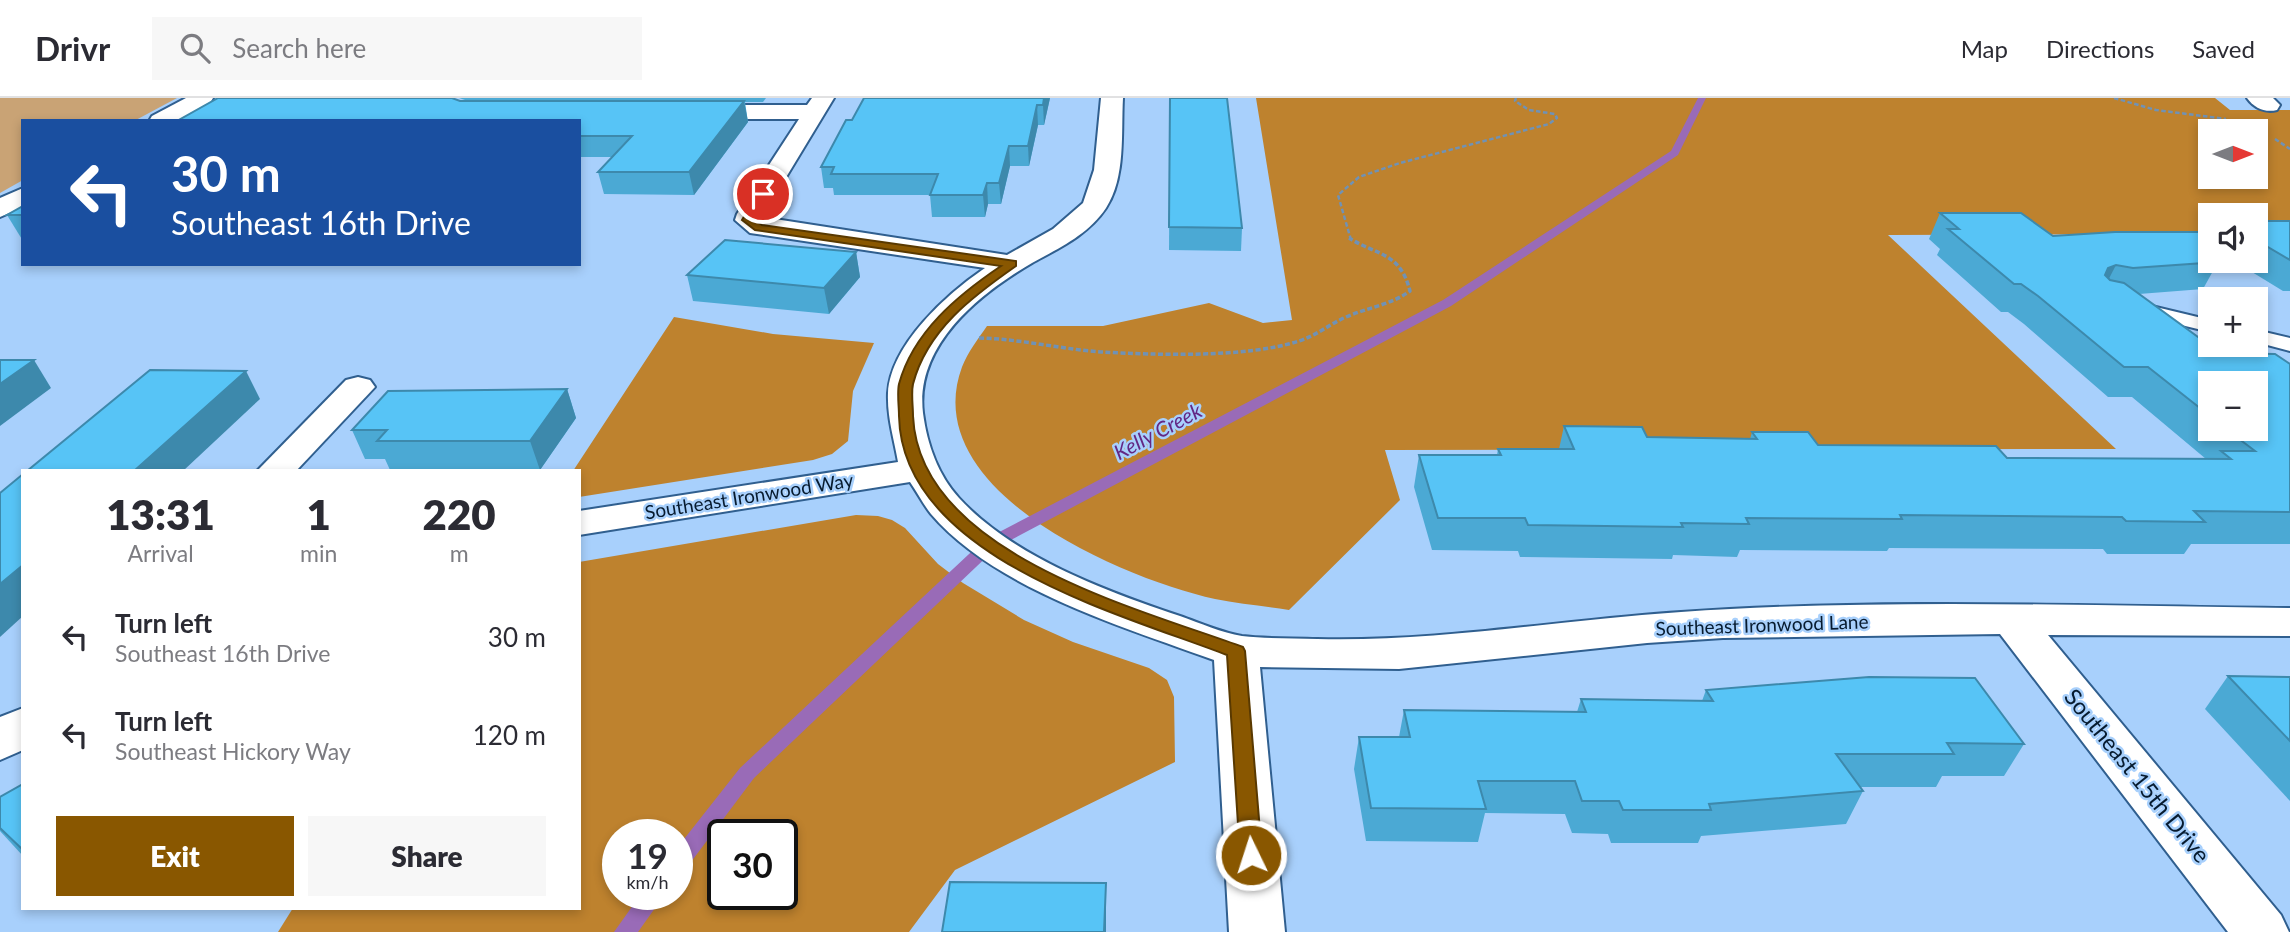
<!DOCTYPE html>
<meta charset="utf-8">
<style>
body{margin:0;font-family:Lato,sans-serif;background:#f7f7f7;color:#2b2b33;height:100vh;display:flex;flex-direction:column;font-size:26px;white-space:nowrap}
*{box-sizing:border-box;margin:0}
p{font-size:23px;color:#7c7c81}
.icon{flex:none;width:38px;height:38px;fill:none;stroke:currentColor;stroke-width:2;stroke-linecap:round;stroke-linejoin:round}
.map{position:relative;flex:1;overflow:hidden}
.sheet{position:absolute;left:21px;top:371px;width:560px;height:441px;display:flex;flex-direction:column;background:#fff;border-radius:0px;box-shadow:0 4px 10px #0003}
.sheet>*{flex:none}
.guide{position:absolute;left:21px;top:21px;width:560px;height:147px;border-radius:0px;box-shadow:0 4px 10px #0003;background:#1a4fa0;color:#fff;overflow:hidden}
.needle{width:46px;rotate:90deg}
.controls{position:absolute;left:2198px;top:21px;display:grid;gap:14px}
.controls a{display:grid;place-items:center;width:70px;height:70px;border-radius:0px;background:#fff;box-shadow:0 4px 10px #0003;font-size:35px}
.speed{position:absolute;left:602px;top:721px;display:flex;gap:14px;font-size:35px;font-weight:700;text-align:center}
.speed>*{display:grid;place-content:center;width:91px;height:91px;border-radius:50%;background:#fff;box-shadow:0 4px 10px #0003;line-height:1}
.speed small{font-size:18px;font-weight:400}
.speed .limit{border:4px solid #111;border-radius:10px;background:#fff;color:#111}
.pin{position:absolute;display:grid;place-items:center;width:60px;height:60px;color:#fff;margin:-30px;border:4px solid #fff;border-radius:50%;box-shadow:0 2px 7px #0007}
.me{position:absolute;width:77px;margin:-38px;rotate:356deg;stroke-linejoin:round;filter:drop-shadow(0 0 5px #0008)}
.turn{display:flex;align-items:center;gap:24px;height:147px;padding:0 35px;font-size:32px}
.turn .icon{width:91px;height:91px;stroke-width:2.5}
.turn b{display:block;font-size:49px;line-height:60px}
.eta{display:flex;justify-content:space-evenly;align-items:center;height:119px;text-align:center}
.eta b{font-size:42px;font-weight:800;line-height:49px}
.primary-button{display:flex;gap:14px;margin-top:auto;padding:14px 35px}
.primary-button a{flex:1;height:80px;border-radius:0px;background:#895700;color:#fff;font-size:28px;font-weight:800;line-height:80px;text-align:center}
.primary-button a+a{background:#f7f7f7;color:#2b2b33}
ul{padding:0;list-style:none}
li{display:flex;align-items:center;gap:21px;height:98px;padding:0 35px}
li div{flex:1}
li b{display:block;font-size:26px}
li em{font-style:normal}
header{display:flex;align-items:center;gap:42px;box-sizing:border-box;height:98px;padding:0 35px;background:#fff;border-bottom:2px solid #e1e1e2}
header strong{font-size:33px}
nav{display:flex;gap:38px;margin-inline-start:auto;font-size:24px}
.search{width:490px;height:63px;background:#f7f7f7;display:flex;align-items:center;gap:18px;box-sizing:border-box;padding:0 24px;border-radius:0px;color:#7c7c81;font-size:26px}
.map>svg:first-child{display:block}
</style>
<header>
<strong>Drivr</strong>
<div class="search"><svg class="icon" aria-label="search" viewBox="0 0 24 24"><circle cx="10" cy="10" r="6"/><path d="M15 15l6 6"/></svg>Search here</div>
<nav><a>Map</a><a>Directions</a><a>Saved</a></nav>
</header>
<div class="map">
<svg width="2290" height="834" viewBox="0 0 2290 834">
<rect width="100%" height="100%" fill="#a8d0fc"/>
<path fill="#c9a375" d="M0 0H177L134 23H23V82L0 95Z"/>
<g fill="#be822e" fill-rule="evenodd">
<path d="M1256 0H2215L2230 12H2290V136H2256V117H2210V136L1888 137 2116 351 1385 352 1400 402 1289 512C1265 508 1239 506 1215 501 1124 481 916 393 962 269 968 254 978 241 987 228H1103L1209 205 1263 225 1292 222ZM2210 33H2256V79H2210Z"/>
<path d="M674 219 773 236 874 245 853 293 848 343 832 356 813 362 579 399V373H573Z"/>
<path d="M856 417 878 418 892 422 905 430 938 466 963 485 1024 522 1073 544 1149 570 1167 582 1174 599 1175 664 955 772 909 834H278L293 810H579V464ZM618 737H677V796H618ZM723 737H782V796H723Z"/>
</g>
<g fill="none" stroke-linecap="round" stroke-linejoin="round">
<g fill="#996bb7" fill-rule="evenodd">
<path d="M1698 0H1706L1678 57 1451 208 996 450 754 680 685 772 677 775V750L740 670 984 442 1443 202 1671 53Z"/>
<path d="M641 796H665L638 834H614Z"/>
</g>
<g stroke="#305f8f" stroke-width="4">
<g id="lane">
<path d="M2135 204 2210 222V234L2128 214 2125 210 2128 206Z"/>
<path d="M2256 232 2290 240V253L2256 244Z"/>
</g>
</g>
<g stroke="#305f8f" stroke-width="4">
<g id="street">
<path d="M812 0H834L762 119 1007 157 1053 131 1083 105 1094 72 1101 0H1123C1121 35 1126 79 1106 110 1088 137 1059 150 1032 165 979 196 915 247 923 315 927 346 938 377 959 400 1013 459 1106 493 1180 518 1200 525 1222 535 1242 538 1267 541 1293 540 1317 541 1439 544 1560 522 1681 514 1883 500 2088 508 2290 510V538L2048 537 2281 817 2289 834H2228L2000 536 1723 540 1647 545 1399 571 1260 569 1285 834H1229L1214 562C1124 529 995 491 931 416 923 406 917 394 910 384L579 437V413L898 364C894 341 887 319 888 295 891 246 947 196 985 170L750 135 735 122 737 116 799 21H693L685 19 682 14 685 9 693 7H807Z"/>
<path d="M2247 0H2273L2280 7 2277 12C2265 15 2254 10 2247 0Z"/>
<path d="M358 279 370 282 375 289 296 373H257L346 282Z"/>
<path d="M23 610V652L0 662V619Z"/>
</g>
</g>
<g stroke="#305f8f" stroke-width="4">
<g id="secondary">
<path d="M186 0H213L210 5 177 23H149L152 18Z"/>
<path d="M23 90V109L0 119V100Z"/>
</g>
</g>
<g stroke="#7092b5" stroke-width="2.5" stroke-dasharray="4.5 2.5" stroke-linecap="butt">
<path d="M2114 0 2156 12 2226 21"/>
<path d="M2275 41 2290 51"/>
<path d="M1351 142 1338 97 1359 79 1400 65 1549 26 1557 20 1555 16 1529 12 1515 3 1516 0"/>
</g>
<path stroke="#7092b5" stroke-width="3.5" stroke-dasharray="5 2.5" stroke-linecap="butt" d="M979 240C1021 241 1060 251 1101 254 1157 257 1247 260 1299 243 1318 237 1332 224 1351 217 1371 209 1392 206 1410 193 1400 154 1378 158 1349 140"/>
<use href="#lane" fill="#fff" fill-rule="evenodd"/>
<use href="#street" fill="#fff" fill-rule="evenodd"/>
<use href="#secondary" fill="#fff" fill-rule="evenodd"/>
</g>
<g fill="#4ba9d4" fill-rule="evenodd">
<path d="M459 0H766L763 4H745L748 24 694 97 604 96 598 74 612 59H579V23L460 3H468Z"/>
<path d="M1050 0 1044 27H1038L1029 68H1010L1001 106H988L985 119H932L930 97H834L833 90H824L821 69 852 22Z"/>
<path d="M1170 0 1242 130 1241 153 1169 152Z"/>
<path d="M23 108V143L7 117Z"/>
<path d="M1940 115 2053 138 2218 164 2203 191 2139 196 2220 255 2290 266V446H2191L2184 456H2107L2103 451 1889 450 1887 453 1740 452 1737 459 1673 457 1672 461 1520 459 1518 453 1432 452 1414 389 1419 357H1497L1498 351H1559L1564 328 1647 339 1750 341 1752 334 1818 347 2007 360 2206 361 2132 299H2108L2024 226 2008 214H2001L1937 157 1940 151 1929 141ZM2210 285 2256 331H2210Z"/>
<path d="M2256 123H2290V193H2283L2234 163H2256Z"/>
<path d="M856 154 860 179 829 216 693 203 687 177Z"/>
<path d="M567 291 576 320 540 372H390L385 361H365L352 332Z"/>
<path d="M2228 578 2290 579V703L2205 611Z"/>
<path d="M1706 592 2024 646 2004 678H1942L1936 689H1860L1863 693 1846 726 1701 738 1698 745H1611L1608 736 1572 735 1565 716 1485 715 1478 744 1366 743 1354 671 1359 639H1399L1404 612 1577 614 1581 601 1702 603Z"/>
<path d="M23 686V758L0 733V699Z"/>
</g>
<g fill="#3d89ac">
<path d="M1044 0H1050L1044 27 1043 7Z"/>
<path d="M744 3 748 24 694 97 689 74Z"/>
<path d="M1037 7 1038 27 1029 68 1028 48Z"/>
<path d="M1009 48 1010 68 1001 106 999 85Z"/>
<path d="M987 85 988 106 985 119 983 97Z"/>
<path d="M856 154 860 179 829 216 824 190Z"/>
<path d="M2116 167 2102 194 2094 197 2108 170Z"/>
<path d="M34 262 51 290 0 328V286Z"/>
<path d="M246 273 260 301 183 373H134Z"/>
<path d="M567 291 576 320 540 372 530 343Z"/>
<path d="M23 467V518L0 539V486Z"/>
<path d="M1106 785V834H1104Z"/>
</g>
<g fill="#57c4f6" stroke="#3d89ac" stroke-width="2">
<path d="M218 0H452L460 3H744L689 74H598L632 38H579V23H177Z"/>
<path d="M864 0H1044L1043 7H1037L1028 48H1009L999 85H987L983 97H930L938 76H831L834 69H821L846 22H852Z"/>
<path d="M1170 0H1227L1242 130 1169 129Z"/>
<path d="M23 108V117H7Z"/>
<path d="M1940 115H2021L2053 138 2115 134H2210V163H2218V164L2133 170 2116 167 2108 170 2105 177 2110 182 2124 185 2220 255 2275 256 2290 266V414L2194 413 2205 424 2126 423 2122 419 1900 417 1902 421 1746 420 1749 426 1681 425 1683 429 1528 427 1525 420H1438L1419 357H1501L1498 351H1574L1564 328 1642 329 1647 339 1757 341 1752 334H1808L1818 347 1996 348 2007 360 2231 361 2221 353H2255L2226 331H2256V285H2210V318L2148 269H2124L2038 198 2021 186H2014L1948 131H1959Z"/>
<path d="M2256 123H2290V162L2256 142Z"/>
<path d="M725 142 856 154 824 190 687 177Z"/>
<path d="M0 262H34L0 286Z"/>
<path d="M150 272 246 273 134 373H27Z"/>
<path d="M567 291 530 343H377L387 332H352L388 293Z"/>
<path d="M23 376V467L0 486V395Z"/>
<path d="M2228 578 2290 579V643Z"/>
<path d="M1869 579 1975 580 2024 646 1947 645 1954 656H1836L1863 693 1709 706 1711 712H1623L1619 703H1582L1575 683H1478L1486 711 1371 710 1359 639H1410L1404 612 1586 614 1581 601 1713 603 1706 592Z"/>
<path d="M23 686V752L0 730V699Z"/>
<path d="M950 784 1106 785 1104 834H942Z"/>
</g>
<path fill="#895700" stroke="#593900" stroke-width="2" d="M759 93 768 96 754 121 762 127 1016 163V168C973 198 927 232 913 286 911 295 913 308 913 318 919 455 1137 510 1243 549L1245 553 1262 757 1259 764 1251 766 1244 764 1240 757 1227 557C1121 516 902 459 899 318 899 308 897 295 899 286 913 234 958 197 1001 168L755 132 742 122Z"/>
<g text-anchor="middle" stroke-width="5" stroke-linejoin="round" paint-order="stroke">
<g font-size="19" fill="#071b2f" stroke="#a8d0fc">
<text transform="translate(749 398) rotate(-9)" y="7">Southeast Ironwood Way</text>
<text transform="translate(1762 527) rotate(-2)" y="7">Southeast Ironwood Lane</text>
</g>
<g font-size="21" font-style="italic" fill="#632884" stroke="#a8d0fc">
<text transform="translate(1158 334) rotate(-28)" y="7">Kelly Creek</text>
</g>
<g font-size="23" fill="#071b2f" stroke="#a8d0fc">
<text transform="translate(2137 678) rotate(51)" y="8">Southeast 15th Drive</text>
</g>
</g>
</svg>
<div class="controls">
<a><svg class="needle" viewBox="-14 -14 28 28"><path d="M0-13l5 13h-10z" fill="#e53935"/><path d="M0 13l5-13h-10z" fill="#7c7c81"/></svg></a>
<a><svg class="icon" aria-label="sound" viewBox="0 0 24 24"><path d="M4 9h4l5-4v14l-5-4H4zM17 9q2 3 0 6"/></svg></a>
<a>+</a>
<a>−</a>
</div>
<div class="speed"><div>19<small>km/h</small></div><div class="limit">30</div></div>
<div class="pin" style="left:763px;top:96px;background:#d93025"><svg class="icon" aria-label="arrive" viewBox="0 0 24 24"><path d="M6 21V4h12l-3 4 3 4H6"/></svg></div>
<svg class="me" style="left:1251px;top:757px" viewBox="-20 -20 40 40"><circle r="17" fill="#895700" stroke="#fff" stroke-width="3"/><path d="M0-11L8 9 0 5-8 9z" fill="#fff"/></svg>
<div class="guide">
<div class="turn"><svg class="icon" aria-label="left" viewBox="0 0 24 24"><path d="M17 20v-9H6M10 6l-5 5 5 5"/></svg><div><b>30 m</b>Southeast 16th Drive</div></div>
</div>
<section class="sheet">
<div class="eta">
<div><b>13:31</b><p>Arrival</p></div>
<div><b>1</b><p>min</p></div>
<div><b>220</b><p>m</p></div>
</div>
<ul>
<li><svg class="icon" aria-label="left" viewBox="0 0 24 24"><path d="M17 20v-9H6M10 6l-5 5 5 5"/></svg><div><b>Turn left</b><p>Southeast 16th Drive</p></div><em>30 m</em></li>
<li><svg class="icon" aria-label="left" viewBox="0 0 24 24"><path d="M17 20v-9H6M10 6l-5 5 5 5"/></svg><div><b>Turn left</b><p>Southeast Hickory Way</p></div><em>120 m</em></li>
</ul>
<div class="primary-button"><a>Exit</a><a>Share</a></div>
</section>
</div>
